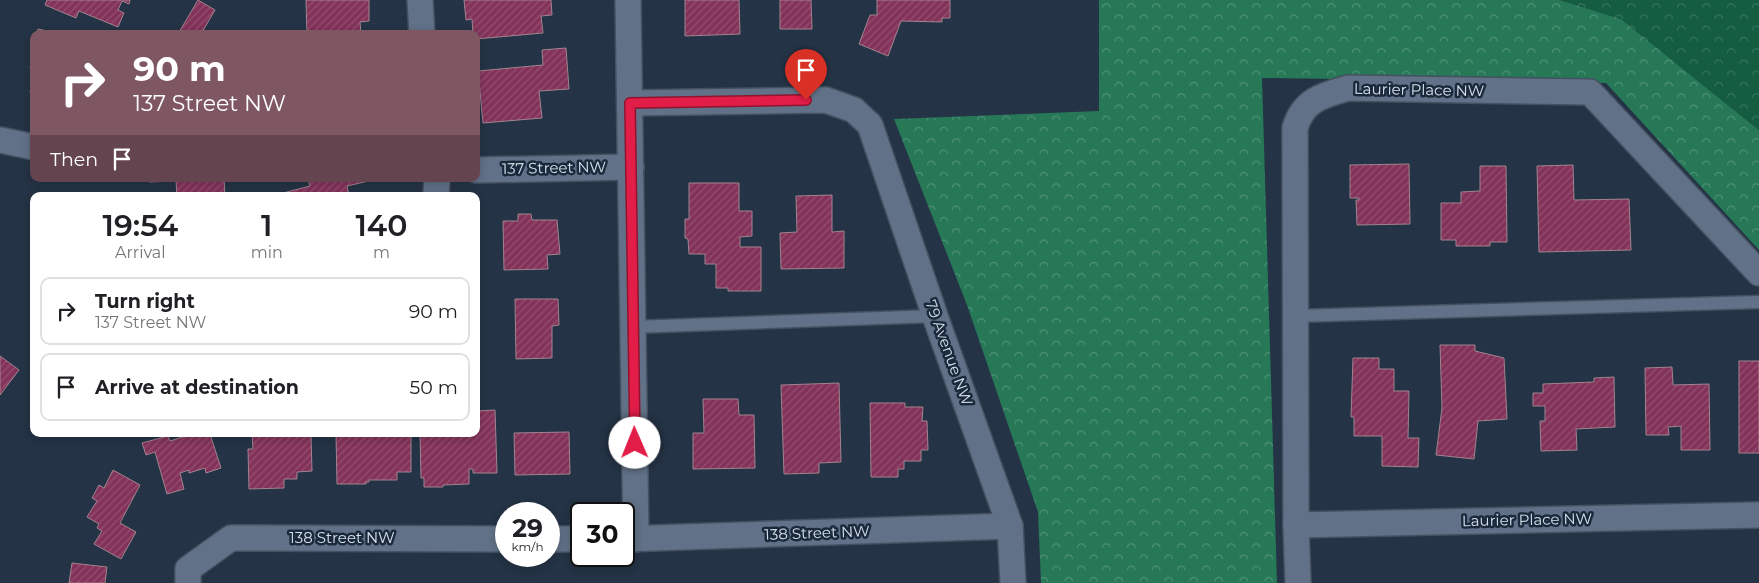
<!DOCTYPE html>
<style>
body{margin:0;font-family:Montserrat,sans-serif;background:#f6f6f6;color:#202124;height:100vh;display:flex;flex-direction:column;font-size:19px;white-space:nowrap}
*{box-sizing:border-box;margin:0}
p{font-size:16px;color:#757577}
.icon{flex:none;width:28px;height:28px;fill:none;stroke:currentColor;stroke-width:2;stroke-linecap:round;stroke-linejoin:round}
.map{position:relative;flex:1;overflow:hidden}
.panel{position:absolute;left:30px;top:192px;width:450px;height:245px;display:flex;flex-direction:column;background:#fff;border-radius:10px;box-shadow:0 2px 8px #0003}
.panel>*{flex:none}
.hud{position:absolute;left:30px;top:30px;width:450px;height:152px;border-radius:10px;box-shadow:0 2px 8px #0003;background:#7e5763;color:#fff;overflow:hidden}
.speed{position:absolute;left:495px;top:502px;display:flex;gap:10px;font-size:25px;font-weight:700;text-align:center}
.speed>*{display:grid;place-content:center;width:65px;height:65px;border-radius:50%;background:#fff;box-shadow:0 2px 8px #0003;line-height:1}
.speed small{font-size:12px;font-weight:400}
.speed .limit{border:2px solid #111;border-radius:8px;background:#fff;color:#111}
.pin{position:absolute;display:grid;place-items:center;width:42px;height:42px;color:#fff;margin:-51px -21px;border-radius:50% 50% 50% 0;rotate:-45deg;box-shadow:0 0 5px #0007}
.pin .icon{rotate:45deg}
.me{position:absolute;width:55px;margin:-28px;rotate:359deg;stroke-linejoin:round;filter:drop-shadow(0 0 4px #0008)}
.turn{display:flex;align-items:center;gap:18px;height:105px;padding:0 20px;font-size:22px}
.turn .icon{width:65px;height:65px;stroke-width:2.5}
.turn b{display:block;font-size:35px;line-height:42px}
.then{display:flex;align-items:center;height:48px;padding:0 20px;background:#0003;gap:10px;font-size:19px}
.eta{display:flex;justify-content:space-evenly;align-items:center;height:85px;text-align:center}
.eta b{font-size:30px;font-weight:600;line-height:35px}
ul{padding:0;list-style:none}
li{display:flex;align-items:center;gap:15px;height:68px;margin:0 10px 8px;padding:0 10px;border:2px solid #e0e0e0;border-radius:10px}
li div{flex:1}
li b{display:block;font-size:19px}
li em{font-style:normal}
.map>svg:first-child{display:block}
</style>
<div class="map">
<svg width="1759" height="583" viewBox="0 0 1759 583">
<defs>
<pattern id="forest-crowns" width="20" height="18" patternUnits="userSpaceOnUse" patternTransform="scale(1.25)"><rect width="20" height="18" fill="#267857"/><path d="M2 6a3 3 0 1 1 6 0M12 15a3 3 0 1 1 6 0" fill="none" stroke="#4f9177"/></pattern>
<pattern id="park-crowns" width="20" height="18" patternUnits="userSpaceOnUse" patternTransform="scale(1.25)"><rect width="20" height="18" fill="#145d41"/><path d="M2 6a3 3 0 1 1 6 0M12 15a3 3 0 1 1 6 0" fill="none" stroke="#35745d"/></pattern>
<pattern id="building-hatch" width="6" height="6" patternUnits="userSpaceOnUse" patternTransform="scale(1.25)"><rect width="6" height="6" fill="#833259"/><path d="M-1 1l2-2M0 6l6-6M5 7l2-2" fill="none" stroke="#944f71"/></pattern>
</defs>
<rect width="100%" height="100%" fill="#243345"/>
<path fill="url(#forest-crowns)" d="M1099 0H1560L1621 19 1759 130V250L1606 83 1262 78 1277 583H1041L1038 512 967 305 894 119 1099 111Z"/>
<path fill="url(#park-crowns)" d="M1560 0H1759V130L1621 19Z"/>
<g fill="url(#building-hatch)" stroke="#a1848f">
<path d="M47 0H130L129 4 122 1 118 10 124 13 118 27 79 11 76 18 45 5Z"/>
<path d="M198 0 215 10 201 34H178Z"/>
<path d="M306 0H369V21L360 22 361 34H307Z"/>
<path d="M464 0H551L552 15 541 16 543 33 476 39V34H473L472 19 466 20Z"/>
<path d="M685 0H739L740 34 685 36Z"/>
<path d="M780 0H811L812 29H780Z"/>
<path d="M877 0H950V18H942V22L901 21 888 56 859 44 870 15H877Z"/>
<path d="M38 29 61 34H37Z"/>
<path d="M566 48 569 89 539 91 542 118 483 123 478 71 543 65 542 50Z"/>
<path d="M34 51V69L30 68Z"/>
<path d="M34 74V93L30 92Z"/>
<path d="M1409 164 1410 224 1357 225 1356 200H1359V198H1350V165Z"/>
<path d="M1573 165 1574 200 1629 199 1631 250 1539 252 1537 166Z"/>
<path d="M1480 166H1506L1507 242H1490V246H1456V240H1441V203H1461V192L1480 191Z"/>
<path d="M149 179H224L225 196H177L176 181 149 182Z"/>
<path d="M308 179H369V181L347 186 349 196H284L283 193 310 186Z"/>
<path d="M689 183H739V211H752V236L740 237V247H761V291H728V288H716V264H705V254H689L688 239 685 238V219H689Z"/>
<path d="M832 195V232L844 231V268L781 269 780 233 797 232 796 196Z"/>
<path d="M518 214H531L532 220H557L560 254 547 255 548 269 504 270 503 221H518Z"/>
<path d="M515 299H558L559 325 552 326V358L516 359Z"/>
<path d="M1440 345H1475V351L1504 358 1507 419 1478 421 1474 459 1436 455 1442 408Z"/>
<path d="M0 356 19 370 0 395Z"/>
<path d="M1353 358H1379V369H1394V391H1409L1408 438H1419L1418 467 1382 466V436H1354V417H1351Z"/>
<rect x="1739" y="361" width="20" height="92"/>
<path d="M1672 367 1673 385 1709 384 1710 450H1681V426L1668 427 1669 435H1646L1645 368Z"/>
<path d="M1614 377 1615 427 1576 429 1577 450 1541 451 1540 421H1545V406H1533V393H1543V384L1594 382V378Z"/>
<path d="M839 383 841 462 819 463V473L784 474 781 385Z"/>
<path d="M703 399H738L739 415H754L755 468 693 469V433H704Z"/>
<path d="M870 403H905V407H923L922 421H927L928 450H921V461H904V469H898V477H871Z"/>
<path d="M495 410 497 473H473V469H469V484L443 485V487H424V478H421L420 434H476V411Z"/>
<path d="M569 432 570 474 515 475 514 433Z"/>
<path d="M192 434H210L221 468 206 473 205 468 189 473V470L180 473 184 489 167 494 155 452 146 455 142 443 168 436 170 441Z"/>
<path d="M252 434H311L312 471 297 472V479H284V488L249 489 248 449H253Z"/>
<path d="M336 434H411V472H397V480H369V482H366V484H337Z"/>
<path d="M113 470 140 485 120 523 136 532 121 559 94 544 102 531 97 528 99 524 87 517 97 501 92 498 99 485 104 488Z"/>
<path d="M72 563 107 567 105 583H69Z"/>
</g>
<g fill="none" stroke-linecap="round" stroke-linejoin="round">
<g stroke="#455161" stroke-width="15">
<g id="lane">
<path d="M1296 316 1759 302"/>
<path d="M633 327 935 316"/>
</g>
</g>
<g stroke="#455161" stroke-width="28">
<g id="street">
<path d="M420 0 422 34"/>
<path d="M628 0 636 539"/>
<path d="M630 103 826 100 854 110 870 125 935 316 1010 526 1013 583"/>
<path d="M0 140 34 147"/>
<path d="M476 170 631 167"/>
<path d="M436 196 437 179"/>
<path d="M1296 525 1759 515"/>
<path d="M549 539H581"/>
<path d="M624 539 1010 526"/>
<path d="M188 583V569L231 538 506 539"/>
<path d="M1298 583 1296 525 1295 128C1303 100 1323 95 1348 88L1590 92 1759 273"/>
</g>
</g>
<use href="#lane" stroke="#617187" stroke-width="12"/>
<use href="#street" stroke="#617187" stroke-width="25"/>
</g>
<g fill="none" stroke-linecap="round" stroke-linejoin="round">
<g stroke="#92132f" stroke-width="12">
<path id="route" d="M635 443 630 103 806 100"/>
</g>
<use href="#route" stroke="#e11d48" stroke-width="9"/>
</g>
<g text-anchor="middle" stroke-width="5" stroke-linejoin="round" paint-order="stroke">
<g font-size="15" fill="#d6e0ec" stroke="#1a293b">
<text transform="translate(1419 90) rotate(1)" y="5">Laurier Place NW</text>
<text transform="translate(554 168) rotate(-1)" y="5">137 Street NW</text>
<text transform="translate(949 353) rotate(70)" y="5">79 Avenue NW</text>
<text transform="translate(1527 520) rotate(-1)" y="5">Laurier Place NW</text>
<text transform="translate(817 533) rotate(-2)" y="5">138 Street NW</text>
<text x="342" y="543">138 Street NW</text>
</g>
</g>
</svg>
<div class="speed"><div>29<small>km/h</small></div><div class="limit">30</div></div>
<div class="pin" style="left:806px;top:100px;background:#d93025"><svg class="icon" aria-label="arrive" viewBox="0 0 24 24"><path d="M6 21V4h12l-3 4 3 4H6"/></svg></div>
<svg class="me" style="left:635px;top:443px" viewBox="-20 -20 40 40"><circle r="19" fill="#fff"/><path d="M0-13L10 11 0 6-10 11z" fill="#e11d48"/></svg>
<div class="hud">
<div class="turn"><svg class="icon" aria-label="right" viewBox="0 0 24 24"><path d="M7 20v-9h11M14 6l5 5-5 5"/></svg><div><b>90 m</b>137 Street NW</div></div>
<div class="then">Then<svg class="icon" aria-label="arrive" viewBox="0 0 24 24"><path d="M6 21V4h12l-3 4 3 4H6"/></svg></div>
</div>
<section class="panel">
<div class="eta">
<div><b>19:54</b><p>Arrival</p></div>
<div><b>1</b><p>min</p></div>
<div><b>140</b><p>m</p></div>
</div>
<ul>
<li><svg class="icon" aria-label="right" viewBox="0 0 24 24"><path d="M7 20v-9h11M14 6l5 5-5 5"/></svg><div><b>Turn right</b><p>137 Street NW</p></div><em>90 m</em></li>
<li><svg class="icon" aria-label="arrive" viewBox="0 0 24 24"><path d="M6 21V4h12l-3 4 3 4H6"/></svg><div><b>Arrive at destination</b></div><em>50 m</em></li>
</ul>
</section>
</div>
